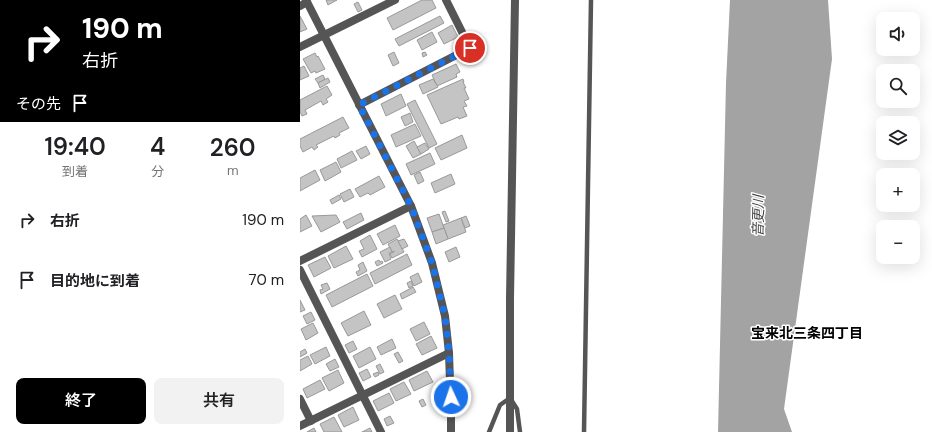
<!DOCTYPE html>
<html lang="ja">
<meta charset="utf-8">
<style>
body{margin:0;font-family:"DM Sans","Noto Sans JP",sans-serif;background:#f2f2f2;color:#202124;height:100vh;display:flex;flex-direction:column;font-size:15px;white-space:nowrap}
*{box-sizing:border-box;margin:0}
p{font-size:13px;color:#757577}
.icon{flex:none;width:22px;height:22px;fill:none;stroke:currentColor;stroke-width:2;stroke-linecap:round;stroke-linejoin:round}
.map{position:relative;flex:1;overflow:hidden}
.panel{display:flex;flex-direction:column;background:#fff;width:300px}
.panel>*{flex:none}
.hud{background:#000;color:#fff;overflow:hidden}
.fabs{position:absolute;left:576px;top:12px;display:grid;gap:8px}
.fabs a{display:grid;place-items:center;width:44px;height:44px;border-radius:8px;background:#fff;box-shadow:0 4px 16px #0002;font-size:20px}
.pin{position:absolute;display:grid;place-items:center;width:34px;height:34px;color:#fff;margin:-17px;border:2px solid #fff;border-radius:50%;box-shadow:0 1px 4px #0007}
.me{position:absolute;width:44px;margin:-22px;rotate:357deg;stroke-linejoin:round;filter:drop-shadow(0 0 3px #0008)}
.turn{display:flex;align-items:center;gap:14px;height:84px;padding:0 16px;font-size:18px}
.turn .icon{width:52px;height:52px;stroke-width:2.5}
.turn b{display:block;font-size:28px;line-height:34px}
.then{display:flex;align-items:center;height:38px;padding:0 16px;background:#0003;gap:8px;font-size:15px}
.eta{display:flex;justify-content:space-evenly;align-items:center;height:68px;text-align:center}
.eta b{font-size:24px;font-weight:600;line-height:28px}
.primary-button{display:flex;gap:8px;margin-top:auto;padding:8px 16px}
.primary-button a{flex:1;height:46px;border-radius:8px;background:#000;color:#fff;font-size:16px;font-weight:600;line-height:46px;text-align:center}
.primary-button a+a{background:#f2f2f2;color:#202124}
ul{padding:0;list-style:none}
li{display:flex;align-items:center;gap:12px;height:60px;padding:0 16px}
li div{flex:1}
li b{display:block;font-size:15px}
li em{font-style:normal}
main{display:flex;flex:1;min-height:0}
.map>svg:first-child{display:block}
</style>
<main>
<section class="panel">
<div class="hud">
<div class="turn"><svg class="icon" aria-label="right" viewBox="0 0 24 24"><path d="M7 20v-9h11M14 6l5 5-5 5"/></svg><div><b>190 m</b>右折</div></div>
<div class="then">その先<svg class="icon" aria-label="arrive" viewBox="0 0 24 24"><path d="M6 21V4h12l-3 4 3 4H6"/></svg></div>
</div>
<div class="eta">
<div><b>19:40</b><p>到着</p></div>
<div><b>4</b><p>分</p></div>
<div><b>260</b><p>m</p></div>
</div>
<ul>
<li><svg class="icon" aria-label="right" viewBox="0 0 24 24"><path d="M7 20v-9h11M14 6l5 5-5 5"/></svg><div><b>右折</b></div><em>190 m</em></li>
<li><svg class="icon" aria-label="arrive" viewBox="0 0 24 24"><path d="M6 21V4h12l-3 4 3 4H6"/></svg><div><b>目的地に到着</b></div><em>70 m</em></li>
</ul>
<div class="primary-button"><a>終了</a><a>共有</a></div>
</section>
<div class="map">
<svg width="632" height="432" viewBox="0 0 632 432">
<rect width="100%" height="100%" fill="#fff"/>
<path fill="#a3a3a3" d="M430 0H528L532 59 484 409 492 432H418L426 83Z"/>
<g fill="#c4c4c4" stroke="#999">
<path d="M26 0H37L28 5Z"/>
<path d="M122 0H132L136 8 93 30 87 18Z"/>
<path d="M58 2 62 10 58 12 54 4Z"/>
<path d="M0 16 7 29 0 32Z"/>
<path d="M140 16 144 23 99 46 95 39Z"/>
<path d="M152 25 158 37 144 44 138 33Z"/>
<path d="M132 32 137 42 122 50 117 40Z"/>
<path d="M94 52 99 63 93 66 88 55Z"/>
<path d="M125 52 127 55 123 57 122 53Z"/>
<path d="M15 53 17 57 18 56 25 69 16 73 15 71 11 73 3 59Z"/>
<path d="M156 64 160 72 156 74 157 77 137 86 132 75Z"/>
<path d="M4 66 9 76 0 80V68Z"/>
<path d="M23 75 25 79 18 83 15 79Z"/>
<path d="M28 78 30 82 20 88 18 83Z"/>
<path d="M133 79 138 87 123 94 119 85Z"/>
<path d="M163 79 164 82H163L166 88H164L169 99 164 101 167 106 163 107 167 116 159 119 158 117 141 124 127 95Z"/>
<path d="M27 86 32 95 26 99 28 102 23 105 21 101 5 110 7 114 2 116 0 112V100Z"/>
<path d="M101 94 106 106 86 116 81 104Z"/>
<path d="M115 100 137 144 129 148 107 104Z"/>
<path d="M110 113 113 122 105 126 101 117Z"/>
<path d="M43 117 49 128 39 133 40 135 35 138 34 136 16 145 18 147 14 150 12 147 3 152 0 146V139Z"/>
<path d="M115 124 121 136 96 147 91 135Z"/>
<path d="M162 135 167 148 141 160 135 148Z"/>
<path d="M114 141 121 154 113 158 106 146Z"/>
<path d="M125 143 129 149 121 154 117 147Z"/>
<path d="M66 146 70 154 61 159 56 151Z"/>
<path d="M52 151 57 160 41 168 37 159Z"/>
<path d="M130 153 135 164 111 175 106 164Z"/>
<path d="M36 162 41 172 25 181 20 170Z"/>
<path d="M15 170 20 180 0 191V178Z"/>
<path d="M120 172 124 181 118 184 114 175Z"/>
<path d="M151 174 155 184 135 193 131 183Z"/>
<path d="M79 176 85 187 70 195 68 193 60 197 55 189Z"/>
<path d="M50 189 54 197 44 202 40 194Z"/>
<path d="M39 195 41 199 32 204 30 200Z"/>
<path d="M145 211 149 221 146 222 142 212Z"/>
<path d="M61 213 64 220 47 229 43 222Z"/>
<path d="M139 214 144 228 132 232 127 218Z"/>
<path d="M6 215 12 226 0 232V219Z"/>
<path d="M36 215 40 222 21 232 12 216Z"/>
<path d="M166 216 170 226 165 228 161 218Z"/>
<path d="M161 218 166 232 148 239 143 225Z"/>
<path d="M95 225 100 236 83 245 77 234Z"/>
<path d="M144 228 148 239 136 244 132 232Z"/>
<path d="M70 235 77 249 62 257 59 251 64 249 60 241Z"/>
<path d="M97 239 104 252 92 258 90 254 94 252V251L92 252 88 244Z"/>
<path d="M104 239 108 246 102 249 98 241Z"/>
<path d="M46 246 53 259 34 268 28 256Z"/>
<path d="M90 247 92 252 89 253 91 259 85 262 80 252Z"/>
<path d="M156 247 160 257 149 262 145 252Z"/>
<path d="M107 254 112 265 75 284 70 273Z"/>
<path d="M25 257 31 268 14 277 8 265Z"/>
<path d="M79 260 80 262 82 261 83 263 77 266 75 262Z"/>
<path d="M63 262 67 271 58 276 56 272 60 270 58 265Z"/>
<path d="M118 273 122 282 114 286 110 277Z"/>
<path d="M67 274 73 286 32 307 26 295Z"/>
<path d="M111 281 113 286 109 288 107 283Z"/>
<path d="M27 283 30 289 21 294 20 290 23 289 21 285Z"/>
<path d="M113 287 116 292 102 299 100 294Z"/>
<path d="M95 295 102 309 84 318 77 304Z"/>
<path d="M0 300 5 310 0 312Z"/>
<path d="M64 311 71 325 48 336 41 323Z"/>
<path d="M11 312 15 320 7 324 3 316Z"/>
<path d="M124 322 130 334 116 341 110 329Z"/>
<path d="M13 323 18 333 6 340 1 329Z"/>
<path d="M131 336 137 348 122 355 116 344Z"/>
<path d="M92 339 96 348 81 355 77 347Z"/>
<path d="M53 341 57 349 49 353 45 345Z"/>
<path d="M26 347 30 356 15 364 10 355Z"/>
<path d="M70 347 76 359 59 368 53 356Z"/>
<path d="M5 349 7 353 0 357V352Z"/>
<path d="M98 352 103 361 99 363 94 354Z"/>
<path d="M8 356 12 364 0 371V360Z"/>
<path d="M35 359 39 367 30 371 26 364Z"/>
<path d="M80 364 84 372 80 374 76 366Z"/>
<path d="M67 369 71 377 63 381 59 373Z"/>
<path d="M38 370 44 383 29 391 22 378Z"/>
<path d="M127 371 133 382 114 391 109 380Z"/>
<path d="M78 372 79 375 75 377 73 374Z"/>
<path d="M20 380 25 389 7 398 3 389Z"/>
<path d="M104 382 111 394 96 401 90 389Z"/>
<path d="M89 393 94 403 78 411 73 401Z"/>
<path d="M123 399 126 405 122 407 119 401Z"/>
<path d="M53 407 59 420 44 427 38 415Z"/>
<path d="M90 416 94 423 87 426 84 419Z"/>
<path d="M34 417 42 432H24L20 424Z"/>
<path d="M14 428 16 432H7Z"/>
<path d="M70 428 72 432H62Z"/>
</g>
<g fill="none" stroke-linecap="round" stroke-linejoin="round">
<g stroke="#555" stroke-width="4.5">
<path d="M189 432 200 405 210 398 217 409 220 432"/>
<path d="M284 432 291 0"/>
</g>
<g stroke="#555" stroke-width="8">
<path d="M6 0 111 206 132 263 145 316 149 353 151 411V432"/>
<path d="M0 6 7 2"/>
<path d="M0 47 95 0"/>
<path d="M59 105 170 48 146 0"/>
<path d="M0 261 111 206"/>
<path d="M0 270 81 432"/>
<path d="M0 399 11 421"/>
<path d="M0 426 149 353"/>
<path d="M210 432V298L215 0"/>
</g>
</g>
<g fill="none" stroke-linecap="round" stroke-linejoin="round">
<path stroke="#1a73e8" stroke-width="7" stroke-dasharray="0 12.6" d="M151 397 149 352 145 316 132 263 111 206 59 105 170 48"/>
</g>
<g text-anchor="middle" stroke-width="3" stroke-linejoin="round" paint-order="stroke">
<g font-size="14" font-style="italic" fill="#444" stroke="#fff">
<text transform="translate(458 216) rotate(-89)" y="5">音更川</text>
</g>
<g font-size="14" font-weight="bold" fill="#000" stroke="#fff">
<text x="507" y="338">宝来北三条四丁目</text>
</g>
</g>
</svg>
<div class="fabs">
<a><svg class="icon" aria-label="sound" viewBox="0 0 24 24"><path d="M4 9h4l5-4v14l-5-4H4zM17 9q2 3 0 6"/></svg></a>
<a><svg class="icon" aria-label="search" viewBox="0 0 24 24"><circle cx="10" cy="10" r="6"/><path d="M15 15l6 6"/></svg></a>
<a><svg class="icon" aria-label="layers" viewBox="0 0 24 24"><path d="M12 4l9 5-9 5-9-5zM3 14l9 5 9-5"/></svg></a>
<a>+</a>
<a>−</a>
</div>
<div class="pin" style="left:170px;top:48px;background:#d93025"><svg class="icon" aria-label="arrive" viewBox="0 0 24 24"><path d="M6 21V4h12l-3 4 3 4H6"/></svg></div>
<svg class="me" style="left:151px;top:397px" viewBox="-20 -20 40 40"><circle r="17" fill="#1a73e8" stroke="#fff" stroke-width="3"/><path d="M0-11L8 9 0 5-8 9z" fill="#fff"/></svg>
</div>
</main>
